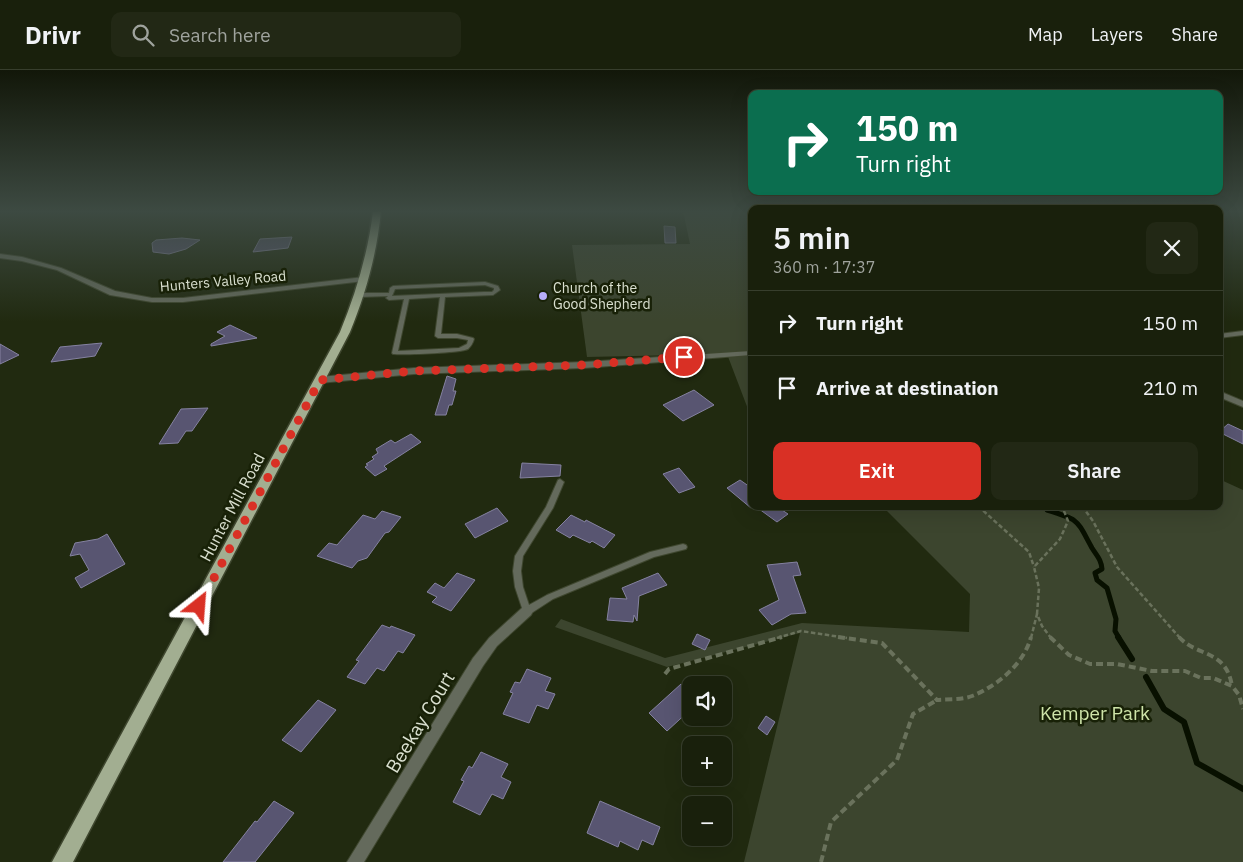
<!DOCTYPE html>
<meta charset="utf-8">
<style>
body{margin:0;font-family:"IBM Plex Sans",sans-serif;background:#222815;color:#f1f3f6;height:100vh;display:flex;flex-direction:column;font-size:19px;white-space:nowrap}
*{box-sizing:border-box;margin:0}
p{font-size:16px;color:#9fa39d}
.icon{flex:none;width:28px;height:28px;fill:none;stroke:currentColor;stroke-width:2;stroke-linecap:round;stroke-linejoin:round}
.map{position:relative;flex:1;overflow:hidden}
.drawer{position:absolute;left:748px;top:135px;width:475px;height:305px;display:flex;flex-direction:column;background:#19200c;border-radius:10px;box-shadow:0 5px 20px #0002,0 0 0 1px #373e2d}
.drawer>*{flex:none}
.guide{position:absolute;left:748px;top:20px;width:475px;height:105px;border-radius:10px;box-shadow:0 5px 20px #0002,0 0 0 1px #373e2d;background:#0b6e4f;color:#fff;overflow:hidden}
.controls{position:absolute;left:682px;top:606px;display:grid;gap:10px}
.controls a{display:grid;place-items:center;width:50px;height:50px;border-radius:10px;background:#19200c;box-shadow:0 5px 20px #0002,0 0 0 1px #373e2d;font-size:25px}
.pin{position:absolute;display:grid;place-items:center;width:42px;height:42px;color:#fff;margin:-21px;border:2px solid #fff;border-radius:50%;box-shadow:0 1px 5px #0007}
.me{position:absolute;width:55px;margin:-28px;rotate:28deg;stroke-linejoin:round;filter:drop-shadow(0 0 4px #0008)}
.turn{display:flex;align-items:center;gap:18px;height:105px;padding:0 25px;font-size:22px}
.turn .icon{width:65px;height:65px;stroke-width:2.5}
.turn b{display:block;font-size:35px;line-height:42px}
.round{display:grid;place-items:center;flex:none;width:52px;height:52px;border-radius:10px;background:#222815}
.head{display:flex;align-items:center;justify-content:space-between;height:85px;padding:0 25px}
h1{font-size:30px;font-weight:600;line-height:38px}
.cta{display:flex;gap:10px;margin-top:auto;padding:10px 25px}
.cta a{flex:1;height:58px;border-radius:10px;background:#d93025;color:#fff;font-size:20px;font-weight:600;line-height:58px;text-align:center}
.cta a+a{background:#222815;color:#f1f3f6}
ul{padding:0;list-style:none}
li{display:flex;align-items:center;gap:15px;height:65px;padding:0 25px;border-top:1px solid #373e2d}
li div{flex:1}
li b{display:block;font-size:19px}
li em{font-style:normal}
header{display:flex;align-items:center;gap:30px;box-sizing:border-box;height:70px;padding:0 25px;background:#19200c;border-bottom:1px solid #373e2d}
header strong{font-size:24px}
nav{display:flex;gap:28px;margin-inline-start:auto;font-size:18px}
.search{width:350px;height:45px;background:#222815;display:flex;align-items:center;gap:12px;box-sizing:border-box;padding:0 18px;border-radius:10px;color:#9fa39d;font-size:19px}
.map>svg:first-child{display:block}
</style>
<header>
<strong>Drivr</strong>
<div class="search"><svg class="icon" aria-label="search" viewBox="0 0 24 24"><circle cx="10" cy="10" r="6"/><path d="M15 15l6 6"/></svg>Search here</div>
<nav><a>Map</a><a>Layers</a><a>Share</a></nav>
</header>
<div class="map">
<svg width="1243" height="792" viewBox="0 0 1243 792">
<rect width="100%" height="100%" fill="#212a10"/>
<g fill="#3c452e">
<path d="M683 141H751V347L727 284 587 287 572 175 690 174Z"/>
<path d="M1219 409 1243 420V792H744L800 563 667 597 555 557 561 549 665 588 802 553 969 562 970 524 882 436H1219Z"/>
</g>
<g fill="none" stroke-linecap="round" stroke-linejoin="round">
<path stroke="#081000" stroke-width="5" d="M1046 436 1047 440C1080 450 1076 449 1092 478 1097 486 1101 489 1102 499L1095 503 1097 510 1107 518 1116 549 1115 561 1119 568"/>
<g stroke="#081000" stroke-width="6">
<path d="M1118 567 1132 589"/>
<path d="M1146 607 1164 639 1184 652 1197 693 1243 719"/>
</g>
</g>
<g fill="#585571" stroke="#8582a1">
<path d="M664 156 675 157 676 173H665Z"/>
<path d="M292 167 288 178 253 182 260 169Z"/>
<path d="M182 168 200 170 186 179 169 184 153 182 152 173 156 170Z"/>
<path d="M230 255 257 268 211 276V274L225 266 217 262Z"/>
<path d="M102 273 95 286 51 292 60 277Z"/>
<path d="M0 274 19 285 0 294Z"/>
<path d="M447 306 456 309 453 321H456L452 335H449L446 345H435Z"/>
<path d="M694 320 714 335 683 351 663 335Z"/>
<path d="M208 338 192 361H186L178 373 159 374 181 339Z"/>
<path d="M1228 354 1243 361V374L1219 362Z"/>
<path d="M411 364 421 372 384 396 387 399 375 406 365 397 368 395 366 394 374 389 372 387 378 383 376 379 391 370 395 373Z"/>
<path d="M522 393 561 395 560 406 520 408Z"/>
<path d="M679 398 695 417 679 423 663 404Z"/>
<path d="M740 410 750 417 751 416V438L727 418Z"/>
<path d="M755 436H776L788 444 777 452Z"/>
<path d="M497 438 508 451 475 468 465 454Z"/>
<path d="M382 441 401 447 389 462 385 463 367 488 358 491 352 498 317 486 329 473 337 475 363 445 375 449Z"/>
<path d="M571 445 585 452 586 450 615 465 604 478 592 471 590 473 573 465 570 468 556 460Z"/>
<path d="M107 464 125 494 81 518 75 508 89 500 80 484 70 486 75 473 98 469Z"/>
<path d="M797 492 801 505 793 506 806 543 791 544 772 555 759 540 779 530 767 495Z"/>
<path d="M457 503 475 510 451 541 432 532 437 527 427 522 435 513 444 518Z"/>
<path d="M658 503 667 515 639 526 637 551 634 545 633 552 607 550 610 528 627 529 622 518Z"/>
<path d="M382 555 390 558 391 556 415 565 403 583 398 581 384 601 377 598 365 614 347 607 359 591 356 590Z"/>
<path d="M697 564 710 570 705 580 692 574Z"/>
<path d="M527 599 551 608 545 621 555 624 548 639 537 635 529 653 503 644 513 623 510 622 515 612 520 613Z"/>
<path d="M681 614 691 624V639L667 661 649 643Z"/>
<path d="M318 630 336 640 301 682 282 670Z"/>
<path d="M766 646 775 652 767 665 758 658Z"/>
<path d="M481 682 508 694 501 707 511 712 503 729 492 724 480 745 453 732 464 711 461 710 469 696 472 698Z"/>
<path d="M274 731 294 743 255 792H223L255 751 257 752Z"/>
<path d="M600 731 660 757 653 775 642 770 638 780 620 771 618 777 587 763Z"/>
</g>
<g fill="none" stroke-linecap="round" stroke-linejoin="round">
<g stroke="#3f472f" stroke-width="2">
<g id="lane">
<path d="M485 212 498 216 500 220 493 225 445 227 441 264H457L473 268 474 269C473 273 471 276 468 279 460 283 404 285 393 284L392 283 404 229 389 230 386 228 388 226 359 227 356 225 359 223H389L390 218 393 216ZM485 215 494 218V220L492 222H484L392 226 395 219ZM440 227 435 266 438 268H457L468 270 467 274 459 278 398 281 409 229Z"/>
<path d="M560 409 564 412 553 438 523 486 521 501 523 517 529 535 547 525 650 482 683 474 686 475 687 477 686 479 654 487 553 529 530 544 527 545 524 544 515 517 513 501 515 486 546 437 558 410Z"/>
</g>
</g>
<g stroke="#3f472f" stroke-width="2">
<g id="street">
<path d="M0 184 22 187 61 198 115 221 152 228H183L364 207 368 209 364 211 183 232H152L110 225 57 200 22 191 0 188Z"/>
<path d="M1243 261V265L1219 268V264Z"/>
<path d="M751 281V285L584 298 414 304 320 313 316 310 320 307 414 298 584 292Z"/>
<path d="M1219 321 1243 331V337L1219 327Z"/>
<path d="M527 536 531 537 533 541 531 545 497 576 483 596 364 792H347L473 588 489 568 523 537Z"/>
</g>
</g>
<g stroke="#3f472f" stroke-width="3">
<path id="primary" d="M373 141H381C377 183 366 223 350 262L73 792H52L340 262C356 223 368 183 373 141Z"/>
</g>
<g stroke="#6a725c" stroke-width="2.5" stroke-dasharray="4.5 2.5" stroke-linecap="butt">
<path d="M978 436 1029 482 1034 497"/>
<path d="M1082 436 1093 451 1117 497 1180 568"/>
<path d="M1037 544 1039 518 1034 497 1060 469 1068 451 1062 436"/>
<path d="M777 568 801 561 847 568"/>
<path d="M1031 568 1037 544 1042 556 1051 568"/>
</g>
<g stroke="#6a725c" stroke-width="4" stroke-dasharray="7 4" stroke-linecap="butt">
<path d="M838 567 882 573 937 630C948 629 962 630 972 626 997 616 1024 594 1031 567"/>
<path d="M1050 567 1069 585 1090 594H1117L1152 601H1185L1201 608H1213L1232 616 1239 625 1243 639"/>
<path d="M1179 567C1197 587 1226 579 1232 616"/>
<path d="M665 604 669 599 782 567"/>
<path d="M821 792 831 752 897 690 913 644 937 630"/>
</g>
<use href="#lane" fill="#646a5c" fill-rule="evenodd"/>
<use href="#street" fill="#646a5c" fill-rule="evenodd"/>
<use href="#primary" fill="#a2ae91" fill-rule="evenodd"/>
</g>
<linearGradient id="sky" x2="0" y2="1"><stop stop-color="#121709"/><stop offset="0.56" stop-color="#3d4a42"/><stop offset="1" stop-color="#3d4a42" stop-opacity="0"/></linearGradient>
<rect width="1243" height="252" fill="url(#sky)"/>
<g fill="none" stroke-linecap="round" stroke-linejoin="round">
<path stroke="#d93025" stroke-width="9" stroke-dasharray="0 16.2" d="M199 536 320 310 414 301 584 295 684 287"/>
</g>
<circle fill="#b6acf8" stroke="#182107" stroke-width="2" cx="543" cy="226" r="5"/>
<g text-anchor="middle" stroke-width="5" stroke-linejoin="round" paint-order="stroke">
<g font-size="14" fill="#dae0d0" stroke="#182107">
<text transform="translate(223 211) rotate(-5)" y="5">Hunters Valley Road</text>
</g>
<g font-size="14" fill="#dae0d0" stroke="#182107" text-anchor="start">
<text x="553" y="223">Church of the<tspan x="553" dy="16">Good Shepherd</tspan></text>
</g>
<g font-size="16" fill="#dae0d0" stroke="#182107">
<text transform="translate(232 437) rotate(-62)" y="6">Hunter Mill Road</text>
</g>
<g font-size="19" fill="#cee4a9" stroke="#182107">
<text x="1095" y="650">Kemper Park</text>
</g>
<g font-size="19" fill="#dae0d0" stroke="#182107">
<text transform="translate(420 652) rotate(-59)" y="7">Beekay Court</text>
</g>
</g>
</svg>
<div class="controls">
<a><svg class="icon" aria-label="sound" viewBox="0 0 24 24"><path d="M4 9h4l5-4v14l-5-4H4zM17 9q2 3 0 6"/></svg></a>
<a>+</a>
<a>−</a>
</div>
<div class="pin" style="left:684px;top:287px;background:#d93025"><svg class="icon" aria-label="arrive" viewBox="0 0 24 24"><path d="M6 21V4h12l-3 4 3 4H6"/></svg></div>
<svg class="me" style="left:199px;top:536px" viewBox="-20 -20 40 40"><path d="M0-17L14 15 0 8-14 15z" fill="#d93025" stroke="#fff" stroke-width="4"/></svg>
<div class="guide">
<div class="turn"><svg class="icon" aria-label="right" viewBox="0 0 24 24"><path d="M7 20v-9h11M14 6l5 5-5 5"/></svg><div><b>150 m</b>Turn right</div></div>
</div>
<section class="drawer">
<div class="head"><div><h1>5 min</h1><p>360 m · 17:37</p></div><a class="round"><svg class="icon" aria-label="close" viewBox="0 0 24 24"><path d="M6 6l12 12M18 6L6 18"/></svg></a></div>
<ul>
<li><svg class="icon" aria-label="right" viewBox="0 0 24 24"><path d="M7 20v-9h11M14 6l5 5-5 5"/></svg><div><b>Turn right</b></div><em>150 m</em></li>
<li><svg class="icon" aria-label="arrive" viewBox="0 0 24 24"><path d="M6 21V4h12l-3 4 3 4H6"/></svg><div><b>Arrive at destination</b></div><em>210 m</em></li>
</ul>
<div class="cta"><a>Exit</a><a>Share</a></div>
</section>
</div>
